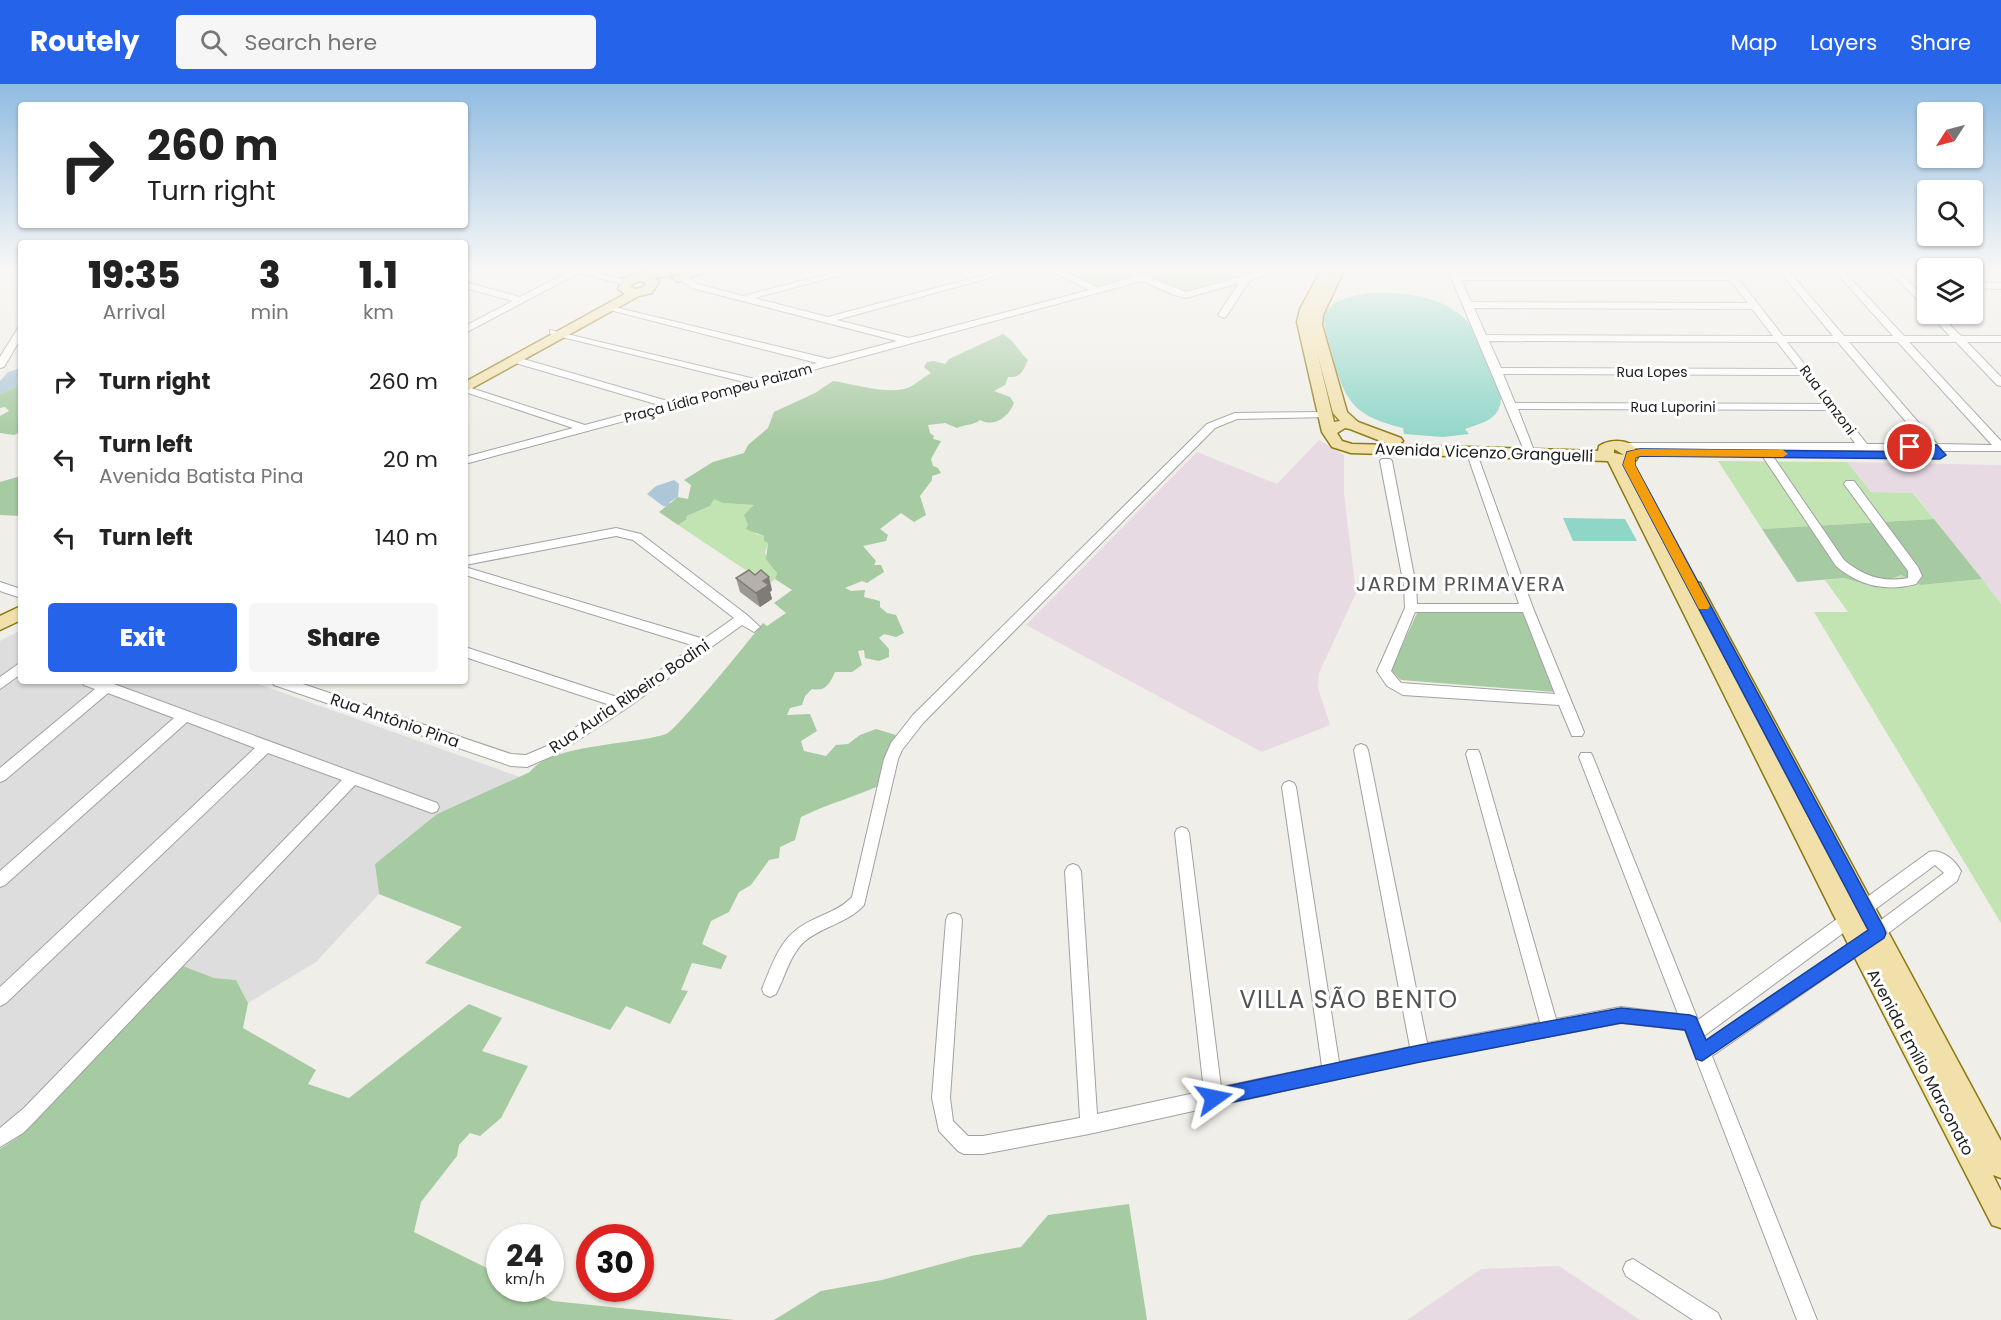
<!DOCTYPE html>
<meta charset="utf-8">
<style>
body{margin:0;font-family:Poppins,sans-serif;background:#f6f6f6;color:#222;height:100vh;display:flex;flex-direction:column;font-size:22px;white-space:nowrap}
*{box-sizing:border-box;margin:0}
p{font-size:20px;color:#767676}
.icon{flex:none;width:33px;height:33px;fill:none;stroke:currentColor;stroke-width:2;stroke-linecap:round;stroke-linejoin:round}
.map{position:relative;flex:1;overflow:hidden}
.side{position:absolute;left:18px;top:156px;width:450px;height:444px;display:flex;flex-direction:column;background:#fff;border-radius:6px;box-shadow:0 2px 4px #0004}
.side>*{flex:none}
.guide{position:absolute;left:18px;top:18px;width:450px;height:126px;border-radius:6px;box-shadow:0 2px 4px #0004;background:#fff;color:#222;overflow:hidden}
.needle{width:39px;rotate:234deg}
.fabs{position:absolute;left:1917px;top:18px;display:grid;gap:12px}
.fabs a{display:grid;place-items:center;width:66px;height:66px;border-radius:6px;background:#fff;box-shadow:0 2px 4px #0004;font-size:30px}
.speed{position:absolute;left:486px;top:1140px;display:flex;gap:12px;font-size:30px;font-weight:700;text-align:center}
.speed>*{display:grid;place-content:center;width:78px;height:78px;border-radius:50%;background:#fff;box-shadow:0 2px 4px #0004;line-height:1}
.speed small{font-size:15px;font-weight:400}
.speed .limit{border:9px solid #d22;background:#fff;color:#111}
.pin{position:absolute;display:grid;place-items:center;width:51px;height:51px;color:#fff;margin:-26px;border:3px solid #fff;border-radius:50%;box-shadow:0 2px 6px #0007}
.me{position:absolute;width:66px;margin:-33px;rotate:78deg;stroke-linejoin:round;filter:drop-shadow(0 0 4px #0008)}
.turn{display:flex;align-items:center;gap:21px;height:126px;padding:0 30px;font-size:27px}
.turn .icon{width:78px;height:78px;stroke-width:2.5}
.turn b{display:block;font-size:42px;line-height:51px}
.eta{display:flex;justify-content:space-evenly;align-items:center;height:102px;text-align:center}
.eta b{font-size:36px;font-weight:800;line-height:42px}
.action{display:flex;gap:12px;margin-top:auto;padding:12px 30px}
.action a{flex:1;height:69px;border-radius:6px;background:#2563eb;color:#fff;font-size:24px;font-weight:800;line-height:69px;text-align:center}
.action a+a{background:#f6f6f6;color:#222}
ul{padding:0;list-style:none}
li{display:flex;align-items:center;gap:18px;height:78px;padding:0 30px}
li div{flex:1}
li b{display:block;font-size:22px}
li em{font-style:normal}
header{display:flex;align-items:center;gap:36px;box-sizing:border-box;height:84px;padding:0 30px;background:#2563eb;color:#fff}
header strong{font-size:28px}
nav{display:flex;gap:33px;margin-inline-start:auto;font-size:21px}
.search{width:420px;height:54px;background:#f6f6f6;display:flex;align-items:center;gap:15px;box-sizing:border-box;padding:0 21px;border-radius:6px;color:#767676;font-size:22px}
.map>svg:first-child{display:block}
</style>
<header>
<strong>Routely</strong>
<div class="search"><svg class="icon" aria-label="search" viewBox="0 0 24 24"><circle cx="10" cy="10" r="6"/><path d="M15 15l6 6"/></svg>Search here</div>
<nav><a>Map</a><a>Layers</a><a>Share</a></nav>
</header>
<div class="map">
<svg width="2001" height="1236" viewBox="0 0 2001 1236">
<rect width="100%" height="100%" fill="#efeee8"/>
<path fill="#dedddd" d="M21 546V597H250L520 693 437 730 375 780 379 810 316 878 248 919 236 896 214 894 183 882 17 1054 0 1065V557Z"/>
<g fill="#e8dae3">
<path d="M1319 356 1344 371V410L1356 509 1319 589 1318 604 1330 641 1262 668 1026 541 1197 368 1277 400Z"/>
<path d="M1847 378 2001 381V520L1914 409 1871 408Z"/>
<path d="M1559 1182 1640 1236H1407L1481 1185Z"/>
</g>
<g fill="#c2e4b3">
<path d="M1056 184H1113L1128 193 1097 202Z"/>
<path d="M1187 184H1272L1187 208 1155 195 1158 192Z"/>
<path d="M1718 377 1847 378 1871 408 1913 409 1934 435 1762 445Z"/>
<path d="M714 414 723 419 755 421 756 450 764 452 768 459 765 469 777 489 775 495 768 501 678 441 686 436 687 432 710 422Z"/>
<path d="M1901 491 1921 501 1982 495 2001 520V839L1814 528H1848L1825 496 1844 494 1877 504Z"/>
</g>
<g fill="#a6caa1">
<path d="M1003 250C1017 259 1017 266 1028 276 1023 287 1021 294 1008 293L1005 301 994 307 1010 313 1014 319C1009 332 995 344 980 336 972 342 965 340 957 344L945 339 928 341 930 349 934 352 933 355 941 357 931 375 933 382 938 384 941 389 932 392V396L920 412 926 431 914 438 901 429 880 445 888 451 886 457 863 462 876 477 874 481H881L884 488 867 499 862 497 845 504 851 507 865 506 864 513 880 517V523L887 529 896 531 904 549 896 553 884 550 879 554 889 565V573L879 577 865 574 864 566 858 567 862 581 852 588H835C830 599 826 608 812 605L805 612 802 621 790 624 787 631 810 630 817 647 801 657 804 667 826 672 836 661 848 660 860 651 876 645 896 651 888 669 881 701C854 713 827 720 801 733L795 756 780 763 779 774 769 776 751 801 739 808 729 828 711 837 702 860 727 872 721 885 692 879 681 906 688 907 670 940 626 922 610 946 425 879 462 843 379 810 375 780 437 730 530 688C549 660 635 661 666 650 676 647 751 554 763 539L767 542 786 529 774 519 792 506 775 495 777 489 766 475 768 459 764 457V452L746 445 748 441 744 431 754 421 723 419 714 415 710 422 687 432 686 436 678 441 659 428 678 413 688 415 691 401 684 396 713 378 744 369 748 361 768 344 774 328 815 309 833 297C855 300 891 312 910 303 917 299 924 293 931 289L924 283 927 278 934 277 945 280 949 275Z"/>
<path d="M21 300V348L14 351 0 349V332L9 327 5 323 0 324V310Z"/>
<path d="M21 392V432L0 431V398Z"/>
<path d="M1934 435 1982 495 1921 501 1901 491 1892 495 1890 502 1883 501 1877 504 1844 494 1797 498 1762 445Z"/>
<path d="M1418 527H1524L1555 608 1401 596 1391 586Z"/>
<path d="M183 882 214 894 236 896 248 919 243 944 316 986 308 1000 349 1014 469 920 502 934 482 967 528 982 501 1034 480 1052 470 1049 459 1061 457 1072 421 1118 414 1148 499 1190 500 1204 528 1205 553 1217 735 1236H0V1065L17 1054Z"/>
<path d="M1129 1120 1147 1236H774L821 1207 882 1196 971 1172 1021 1163 1048 1131Z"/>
</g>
<g fill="#8fd6c7">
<path d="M1370 209C1405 208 1448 212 1471 242L1501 310C1502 335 1485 338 1465 345L1469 350 1443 353 1404 350 1403 344C1358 333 1346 321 1334 277 1331 263 1325 249 1324 235 1328 215 1352 212 1370 209Z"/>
<path d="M1563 434 1625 435 1637 457H1573Z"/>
</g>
<g fill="#adc7d8">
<path d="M21 284V300L0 310V297L8 288Z"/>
<path d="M674 396 679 400 678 413 670 418 668 423 663 422 647 410 656 402Z"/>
</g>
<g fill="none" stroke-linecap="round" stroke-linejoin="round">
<g stroke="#a1a1a1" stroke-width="2">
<g id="minor">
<path d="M567 184H582L631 198 626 201 579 189 465 249V242L513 217 465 204V198L520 213 570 187Z"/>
<path d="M852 184H868L754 214 828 233 1010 184H1025L837 236 909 254 1089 206 1045 184H1057L1098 203 1134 193 1116 184H1128L1143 191 1168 184H1183L1151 194 1186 208 1271 184H1286L1250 196 1226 233 1223 234 1218 231 1239 199 1186 214 1174 211 1142 197 465 380V373L573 344 465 308V302L585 341 659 321 512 278V274H520L671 318 744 298 550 250V246L755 295 817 279 606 225V221L829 275 897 257 692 204 676 193 684 191 698 200 743 212Z"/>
<path d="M1447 184H1456L1458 190H1726L1722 186 1724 184H1730L1783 252H1833L1777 184H1786L1844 252H1893L1832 184H1841L1904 252H1950L1929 230H1939L1961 252H2001V258H1967L2001 293V302L1997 301 1956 258H1909L2001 357V367H1942L1937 370 1931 367 1619 364 1615 363V359H1855L1830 326 1518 325 1535 369 1534 371H1526ZM1461 196H1730L1748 219 1471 218ZM1474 224 1752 225 1773 252 1486 251ZM1489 257 1777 258 1798 285 1501 284ZM1787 258H1838L1925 360H1867ZM1849 258H1898L1992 361 1937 360ZM1503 290 1803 291 1825 320 1515 319Z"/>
<path d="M1886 184H1895L1928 217V226Z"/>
<path d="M1972 198 2001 199V205L1972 204Z"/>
<path d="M21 243V254L4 283 0 284V273L18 244Z"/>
<path d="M1324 328 1329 331 1328 333 1237 335 1215 344 923 639 902 666 898 675 864 821C848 839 823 842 805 857 790 870 785 893 776 910L770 913 764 910 762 905C770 886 778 860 795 847 812 832 836 830 852 813L884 675 891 659 913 631 1207 340 1235 329Z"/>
<path d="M1471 364 1476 367 1533 524 1584 648 1582 652H1572L1559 621 1403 611 1387 602 1377 587 1405 524 1404 502 1380 377 1382 375H1390L1392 377 1416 502 1417 520H1519L1466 367ZM1415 528H1523L1555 610 1401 599 1391 587Z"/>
<path d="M1766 367 1770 368 1844 476C1863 492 1883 499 1908 494V487L1844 400 1846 397H1854L1918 483 1922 492 1916 500C1887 508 1859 502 1836 482L1761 370Z"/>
<path d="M616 444 641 450 747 531 760 543 754 548 742 541 627 624 557 670 527 683 511 682 274 601 272 597H294L511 670 526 671 547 662 610 621 465 573V563L620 614 695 562 465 491V483L704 555 734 534 633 456 616 452 465 481V473Z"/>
<path d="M0 498 21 505V514L0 507Z"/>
<path d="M21 578V590L0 605V593Z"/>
<path d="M82 597H103L111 599 437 719 439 723 437 727 432 729 355 701 36 1036 23 1049 0 1063V1044L24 1024 342 696 268 669 6 919 0 922V903L255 664 187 638 5 801 0 803V787L174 634 108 609 5 696 0 698V684L95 605 84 601Z"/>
<path d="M1361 660 1366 662 1368 666 1427 959 1540 938 1466 670 1468 666H1478L1480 670 1556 935 1621 923 1678 930 1579 673 1581 669H1591L1593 673 1698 936 1929 768C1941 764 1955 776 1961 787L1957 797 1866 866 1712 972 1817 1236H1797L1685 946 1621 939 1420 977 1089 1050 983 1070H964L958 1067 939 1047 932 1014 946 836 948 831 954 829 960 831 962 836 950 1014 953 1037 968 1052H983L1080 1034 1065 787 1068 782 1073 780 1078 782 1081 787 1097 1030 1204 1007 1175 749 1177 745 1182 743 1187 745 1189 749 1221 1003 1322 982 1282 703 1284 699 1289 697 1294 699 1296 703 1339 978 1410 963 1354 666 1356 662ZM1935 781 1944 789 1854 856 1706 957 1704 952Z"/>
<path d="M1633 1175 1718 1229 1721 1236H1693L1626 1192 1623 1185 1626 1178Z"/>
</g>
</g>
<g stroke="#8b7911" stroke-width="3">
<g id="major">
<path d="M667 184H717L678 198 672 194 683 189 654 194 659 198 652 209 639 212 465 308V298L625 210 618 205 622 195 634 190ZM640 197 646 199 643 203 636 205 631 203 632 200Z"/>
<path d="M1316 184H1328L1330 191 1333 184H1345L1323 231 1322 241 1347 328 1358 338 1401 354 1403 357 1398 361 1598 367 1599 362C1610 354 1638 354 1638 373L1636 376 1625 380 1687 501 1694 497 1700 499 1702 503 2001 1057V1094L1993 1091 2001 1107V1144L1992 1141 1852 868 1608 377 1351 369 1332 363 1322 348 1297 238 1300 225 1318 192ZM1317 268 1333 329 1340 337 1334 338ZM1345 344 1350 345 1391 361 1352 360 1342 357 1337 349ZM1614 365 1624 371 1614 369Z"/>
<path d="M21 522V536L0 546V532Z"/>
</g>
</g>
<use href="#minor" fill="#fff" fill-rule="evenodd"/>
<use href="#major" fill="#f2e0aa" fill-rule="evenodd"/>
</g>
<path fill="#9c9892" d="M736 494 772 506 770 508 772 515 760 523 740 508Z"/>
<path fill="#7f7c77" d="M769 493 772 506 770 508 772 515 760 523 756 509 763 497Z"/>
<path fill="#b5b1aa" stroke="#7f7c77" stroke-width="1.5" d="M749 486 755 491 761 486 769 493 763 497 769 501 756 509 736 494Z"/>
<linearGradient id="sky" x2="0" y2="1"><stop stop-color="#90bce2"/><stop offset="0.52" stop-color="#f8f7f5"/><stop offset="1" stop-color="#f8f7f5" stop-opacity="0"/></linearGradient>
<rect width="2001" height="357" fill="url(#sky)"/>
<path fill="#2563eb" stroke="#184099" stroke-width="1.5" d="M1910 359 1937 361 1946 371 1940 375 1640 372 1635 374V381L1884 844 1886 849 1884 854 1702 977 1696 975 1685 946 1621 939 1420 978 1214 1022 1208 1020 1205 1014 1208 1007 1214 1005 1420 961 1621 924 1690 931 1696 933 1706 956 1868 846 1623 381 1627 368 1640 365 1931 368 1906 365 1904 363Z"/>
<path fill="#f59e0b" d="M1640 365 1783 366 1788 370 1783 373 1640 372 1635 374V381L1710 522 1708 525H1699L1623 381 1627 368Z"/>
<g text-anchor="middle" stroke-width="6" stroke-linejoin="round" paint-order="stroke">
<g font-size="14" fill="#202020" stroke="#fff">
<text x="1652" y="293">Rua Lopes</text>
<text transform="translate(718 309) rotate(-15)" y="5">Praça Lídia Pompeu Paizam</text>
<text transform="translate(1828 316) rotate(53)" y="5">Rua Lanzoni</text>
<text x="1673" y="328">Rua Luporini</text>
</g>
<g font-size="16" fill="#202020" stroke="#fff">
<text transform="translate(1484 368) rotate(2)" y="6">Avenida Vicenzo Granguelli</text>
<text transform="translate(629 612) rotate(-34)" y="6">Rua Auria Ribeiro Bodini</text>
<text transform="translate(395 636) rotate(19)" y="6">Rua Antônio Pina</text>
<text transform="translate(1921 978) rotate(62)" y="6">Avenida Emílio Marconato</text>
</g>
<g font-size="20" letter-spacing="1.5" fill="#535353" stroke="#fff">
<text x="1461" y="507">JARDIM PRIMAVERA</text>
</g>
<g font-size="24" letter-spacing="1.5" fill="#535353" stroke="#fff">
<text x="1349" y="924">VILLA SÃO BENTO</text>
</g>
</g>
</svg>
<div class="fabs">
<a><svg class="needle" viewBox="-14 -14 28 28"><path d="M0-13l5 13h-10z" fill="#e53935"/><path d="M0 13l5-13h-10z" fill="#767676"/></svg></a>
<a><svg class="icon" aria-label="search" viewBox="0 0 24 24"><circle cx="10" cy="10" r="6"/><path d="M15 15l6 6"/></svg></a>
<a><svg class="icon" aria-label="layers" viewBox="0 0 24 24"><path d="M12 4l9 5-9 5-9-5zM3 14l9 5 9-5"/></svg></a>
</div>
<div class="speed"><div>24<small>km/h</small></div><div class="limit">30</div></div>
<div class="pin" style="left:1910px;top:363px;background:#d93025"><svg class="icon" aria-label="arrive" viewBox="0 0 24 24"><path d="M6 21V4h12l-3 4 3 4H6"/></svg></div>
<svg class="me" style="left:1214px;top:1014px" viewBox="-20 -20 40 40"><path d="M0-17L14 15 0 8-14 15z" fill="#2563eb" stroke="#fff" stroke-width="4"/></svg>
<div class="guide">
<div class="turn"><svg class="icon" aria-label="right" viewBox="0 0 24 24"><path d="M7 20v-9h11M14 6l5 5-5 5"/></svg><div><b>260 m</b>Turn right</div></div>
</div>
<section class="side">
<div class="eta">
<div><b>19:35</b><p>Arrival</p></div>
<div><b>3</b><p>min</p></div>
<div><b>1.1</b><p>km</p></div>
</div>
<ul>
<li><svg class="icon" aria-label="right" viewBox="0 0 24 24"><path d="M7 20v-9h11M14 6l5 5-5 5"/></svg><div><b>Turn right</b></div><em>260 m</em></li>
<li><svg class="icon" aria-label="left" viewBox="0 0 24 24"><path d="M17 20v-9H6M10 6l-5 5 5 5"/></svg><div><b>Turn left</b><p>Avenida Batista Pina</p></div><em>20 m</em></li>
<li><svg class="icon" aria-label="left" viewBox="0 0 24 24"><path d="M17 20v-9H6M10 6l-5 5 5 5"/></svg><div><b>Turn left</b></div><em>140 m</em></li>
</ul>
<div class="action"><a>Exit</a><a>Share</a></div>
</section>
</div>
